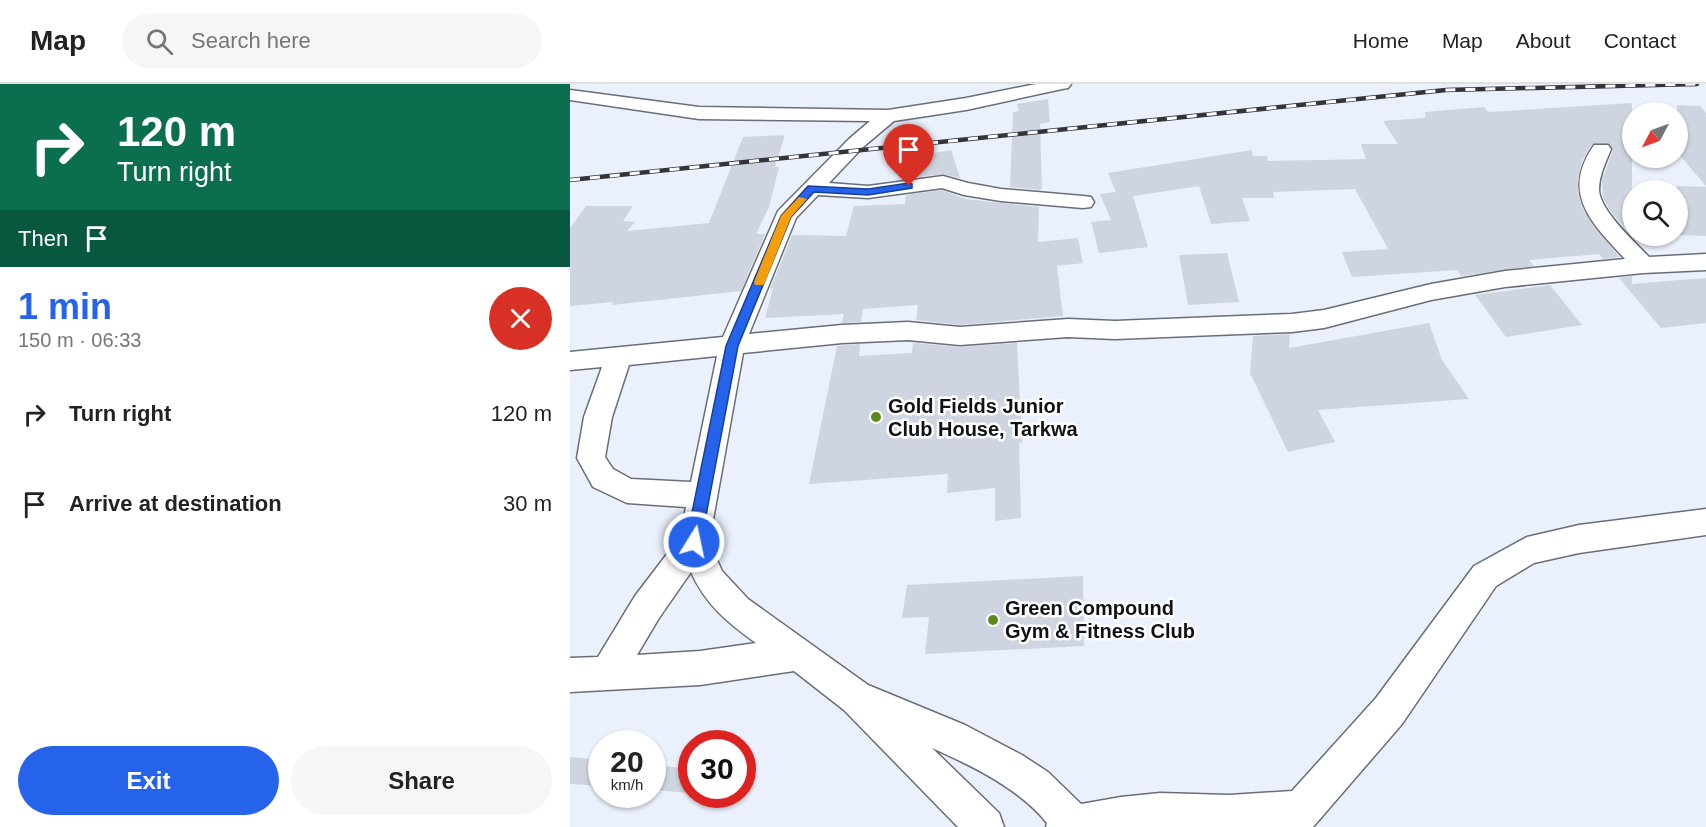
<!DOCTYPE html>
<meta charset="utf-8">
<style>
body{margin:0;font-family:Helvetica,sans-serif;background:#f6f6f6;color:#222;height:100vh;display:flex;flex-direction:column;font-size:22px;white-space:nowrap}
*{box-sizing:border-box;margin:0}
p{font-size:20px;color:#767676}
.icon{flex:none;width:33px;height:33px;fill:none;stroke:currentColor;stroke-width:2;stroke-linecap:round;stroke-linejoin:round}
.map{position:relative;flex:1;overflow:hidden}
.details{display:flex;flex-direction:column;background:#fff;width:570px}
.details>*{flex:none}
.hud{background:#0b6e4f;color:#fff;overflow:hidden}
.needle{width:39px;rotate:229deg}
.buttons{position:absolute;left:1052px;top:18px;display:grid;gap:12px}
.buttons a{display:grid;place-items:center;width:66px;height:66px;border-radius:50%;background:#fff;box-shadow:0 2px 4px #0004;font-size:30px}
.speed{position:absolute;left:18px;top:646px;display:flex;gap:12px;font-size:30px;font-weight:700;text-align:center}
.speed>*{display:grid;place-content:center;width:78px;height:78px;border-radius:50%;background:#fff;box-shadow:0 2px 4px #0004;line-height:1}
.speed small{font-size:15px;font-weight:400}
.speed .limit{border:9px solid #d22;background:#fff;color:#111}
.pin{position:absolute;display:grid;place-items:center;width:51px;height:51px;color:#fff;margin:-62px -26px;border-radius:50% 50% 50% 0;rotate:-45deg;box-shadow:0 0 6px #0007}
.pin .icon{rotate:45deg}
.me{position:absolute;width:66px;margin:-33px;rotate:10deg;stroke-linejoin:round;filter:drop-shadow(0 0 4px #0008)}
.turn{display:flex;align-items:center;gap:21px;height:126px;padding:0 18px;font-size:27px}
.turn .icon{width:78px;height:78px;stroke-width:2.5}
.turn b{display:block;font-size:42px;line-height:51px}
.then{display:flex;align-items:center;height:57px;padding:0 18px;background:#0003;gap:12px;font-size:22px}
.round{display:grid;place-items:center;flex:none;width:63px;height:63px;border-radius:32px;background:#f6f6f6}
.headline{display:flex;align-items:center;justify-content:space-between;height:102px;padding:0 18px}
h1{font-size:36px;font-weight:800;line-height:45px;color:#2563eb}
.button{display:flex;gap:12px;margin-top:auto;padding:12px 18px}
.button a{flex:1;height:69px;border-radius:36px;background:#2563eb;color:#fff;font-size:24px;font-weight:800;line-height:69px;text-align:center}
.button a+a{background:#f6f6f6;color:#222}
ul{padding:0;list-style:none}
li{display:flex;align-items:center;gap:18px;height:90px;padding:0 18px}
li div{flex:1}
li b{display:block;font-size:22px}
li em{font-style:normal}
header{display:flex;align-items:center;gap:36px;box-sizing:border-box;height:84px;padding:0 30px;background:#fff;border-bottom:2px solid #e0e0e0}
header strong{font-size:28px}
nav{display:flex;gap:33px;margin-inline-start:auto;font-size:21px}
.search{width:420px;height:54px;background:#f6f6f6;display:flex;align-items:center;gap:15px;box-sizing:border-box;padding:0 21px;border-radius:33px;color:#767676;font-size:22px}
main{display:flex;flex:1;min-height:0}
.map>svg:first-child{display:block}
</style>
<header>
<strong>Map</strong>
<div class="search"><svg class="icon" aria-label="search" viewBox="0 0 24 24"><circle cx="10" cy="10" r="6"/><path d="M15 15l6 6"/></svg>Search here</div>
<nav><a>Home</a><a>Map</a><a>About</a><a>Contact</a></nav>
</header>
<main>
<section class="details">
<div class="hud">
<div class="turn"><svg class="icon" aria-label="right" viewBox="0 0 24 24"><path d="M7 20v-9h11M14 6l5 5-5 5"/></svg><div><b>120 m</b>Turn right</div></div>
<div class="then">Then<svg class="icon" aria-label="arrive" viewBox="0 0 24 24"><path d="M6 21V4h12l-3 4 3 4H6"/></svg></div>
</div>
<div class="headline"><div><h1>1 min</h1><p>150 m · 06:33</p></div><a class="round" style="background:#d93025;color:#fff"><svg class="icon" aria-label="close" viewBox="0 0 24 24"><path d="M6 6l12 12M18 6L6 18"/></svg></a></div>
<ul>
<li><svg class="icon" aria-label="right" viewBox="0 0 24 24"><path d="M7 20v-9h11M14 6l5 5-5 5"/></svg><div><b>Turn right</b></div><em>120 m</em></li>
<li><svg class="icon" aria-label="arrive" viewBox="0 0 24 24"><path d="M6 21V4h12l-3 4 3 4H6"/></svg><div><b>Arrive at destination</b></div><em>30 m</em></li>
</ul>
<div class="button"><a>Exit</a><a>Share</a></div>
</section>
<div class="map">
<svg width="1136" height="743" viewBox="0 0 1136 743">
<rect width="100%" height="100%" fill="#eaf0fc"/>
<g fill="#cfd5e0">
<path d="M478 15 480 38 470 40 472 104 470 106 440 103 443 28 449 27 447 20Z"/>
<path d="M1062 19V152L1043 131 1033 114 1032 96 1043 66 1040 60H1022L1012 77 1008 94V109L1012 124 1030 150 1050 173 1033 175 1029 170 959 176 964 182 891 192 887 186 782 193 772 168 818 165 785 105 703 108 704 114H672L680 137 641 140 629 102 563 112 578 163 529 169 521 138 541 136 530 110 546 108 538 89 682 66 683 72H697L698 77 796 75 791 60H828L813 37 855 34V28L914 23 918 28Z"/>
<path d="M1107 21 1130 22 1136 29V102L1107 68Z"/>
<path d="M215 51 205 83H209L199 123 186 150H195L171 207 42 221 43 218 0 222V144L16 122H63L53 137 65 138 57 147 139 139 173 53Z"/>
<path d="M381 66 390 94 373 90 337 94 339 74Z"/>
<path d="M1107 102 1136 103V152L1107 151Z"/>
<path d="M372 106 396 115 469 123 468 158 508 154 513 179 487 182 493 232 390 241 346 236 348 221 293 225 291 238 272 239 274 230 195 234 203 204 200 205 222 151 276 152 284 122 335 120 336 111Z"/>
<path d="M657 169 669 218 618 221 609 171Z"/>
<path d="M1062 192V200L1136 194V239L1091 244 1049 194Z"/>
<path d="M980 201 1012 241 936 253 905 211Z"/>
<path d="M859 239 872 276 899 315 748 326 765 358 718 368 680 289 683 252 720 250 719 264Z"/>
<path d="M343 259 390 263 447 259 452 359H449L451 434 425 437V404L377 409 378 390 239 400 267 262 290 260 289 272 342 269Z"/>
<path d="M513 492 514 562 355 570 359 533 332 534 337 501Z"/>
<path d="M0 673 32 676V702L0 700Z"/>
<path d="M82 681 122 685V709L82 706Z"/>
</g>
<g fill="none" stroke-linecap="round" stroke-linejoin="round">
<g stroke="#686e78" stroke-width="3">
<path id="street" d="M466 0H501L498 4 492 5 396 26 324 37 293 63 259 99 298 102 373 92 398 99 431 105 513 112 521 113 524 118 521 123 513 124 431 117 394 111 372 104 298 114 248 111 226 134 179 250 272 241 338 238 390 243 498 235 545 237 722 230 754 226 861 200 935 187 1055 175C1022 139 990 110 1024 61H1038L1041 65C1036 78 1029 91 1029 106 1030 127 1065 158 1079 173L1136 170V186L1073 189 935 203 861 216 754 244 722 248 545 255 498 253 390 261 338 256 272 259 173 269 139 458 152 487 178 515 298 601 395 641 452 671 478 688 511 720 551 713 590 709 659 711 722 707 806 614 904 482 957 453 1009 441 1136 425V451L1009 469 964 479 926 502 832 640 743 743H476L477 739C449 704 402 682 362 664L429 729 434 743H388L274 626 224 587 130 601 0 608V574L28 573 65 512 110 453 116 423 57 419 23 403 7 374 14 333 32 283 0 286V268L153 253 208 127 279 55 300 37 129 35 0 16V6L129 23 318 26 396 14ZM147 272 121 398 61 395 43 385 35 373 42 333 59 281ZM121 488C135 520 158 539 186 559L130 567 67 571 89 534Z"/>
</g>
<use href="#street" fill="#fff" fill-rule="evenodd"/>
<g stroke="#32343a" stroke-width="4.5">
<path id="rail" d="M0 96 876 6 1127 0"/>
</g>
<use href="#rail" stroke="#fff" stroke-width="3" stroke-dasharray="10" stroke-linecap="butt"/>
</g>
<path fill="#2563eb" stroke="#184099" stroke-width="1.5" d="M339 99 342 100V104L298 111 244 108 221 133 168 262 131 458 129 462 124 464 119 462 116 458 156 262 211 132 238 102 298 105Z"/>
<path fill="#f59e0b" d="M229 113 237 115 221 133 195 198 193 201H185L184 198 211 132Z"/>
<g fill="#5b891a" stroke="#fff" stroke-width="2">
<circle cx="306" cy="333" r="6"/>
<circle cx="423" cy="536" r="6"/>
</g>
<g text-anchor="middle" stroke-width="5" stroke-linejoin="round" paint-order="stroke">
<g font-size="20" font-weight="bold" fill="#0f1115" stroke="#fff" text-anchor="start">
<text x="318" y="329">Gold Fields Junior<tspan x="318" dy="23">Club House, Tarkwa</tspan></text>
<text x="435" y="531">Green Compound<tspan x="435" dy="23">Gym &amp; Fitness Club</tspan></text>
</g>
</g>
</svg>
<div class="buttons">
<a><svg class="needle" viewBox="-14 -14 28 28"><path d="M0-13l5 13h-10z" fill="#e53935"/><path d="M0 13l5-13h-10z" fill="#767676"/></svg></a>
<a><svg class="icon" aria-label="search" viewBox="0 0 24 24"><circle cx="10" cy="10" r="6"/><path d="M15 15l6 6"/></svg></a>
</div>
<div class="speed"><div>20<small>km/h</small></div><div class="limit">30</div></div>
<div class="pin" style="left:339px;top:102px;background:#d93025"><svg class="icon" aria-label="arrive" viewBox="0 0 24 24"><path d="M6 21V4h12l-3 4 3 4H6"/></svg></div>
<svg class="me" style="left:124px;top:458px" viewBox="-20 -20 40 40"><circle r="17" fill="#2563eb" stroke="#fff" stroke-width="3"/><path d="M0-11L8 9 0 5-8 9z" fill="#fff"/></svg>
</div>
</main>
